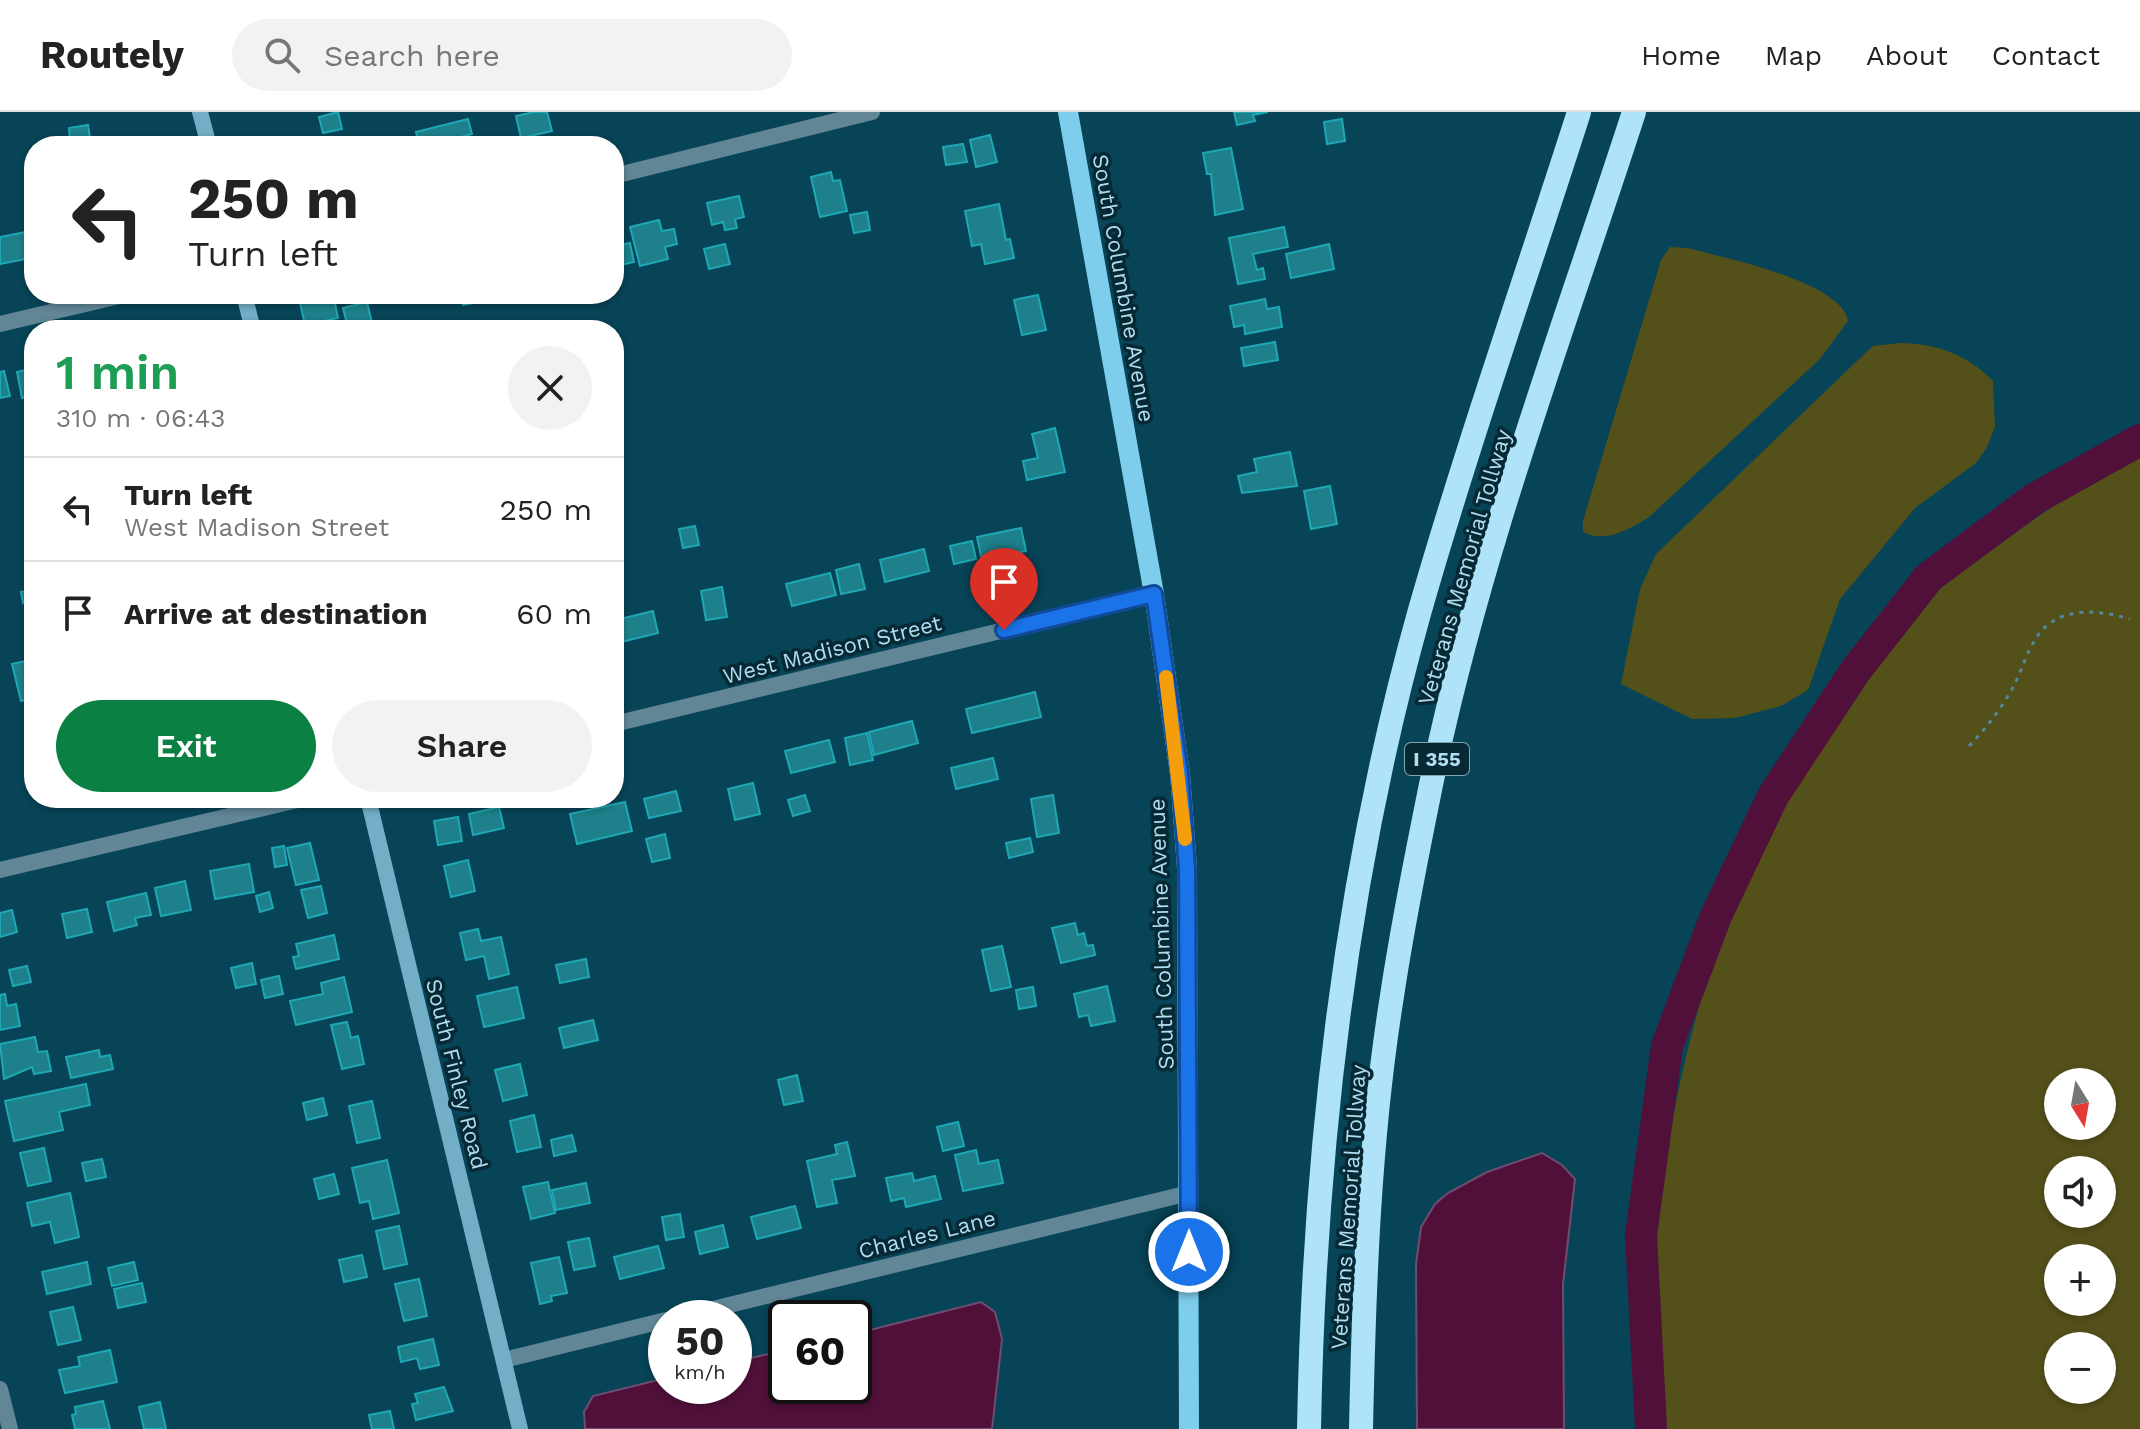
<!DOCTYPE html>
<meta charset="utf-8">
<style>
body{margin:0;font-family:"Work Sans",sans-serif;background:#f2f2f2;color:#222;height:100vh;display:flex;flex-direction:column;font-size:30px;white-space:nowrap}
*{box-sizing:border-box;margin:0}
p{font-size:26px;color:#767676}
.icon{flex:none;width:44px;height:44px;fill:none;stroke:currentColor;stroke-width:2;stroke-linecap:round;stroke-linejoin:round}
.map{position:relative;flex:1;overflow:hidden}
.drawer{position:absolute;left:24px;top:208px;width:600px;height:488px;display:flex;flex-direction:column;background:#fff;border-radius:32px;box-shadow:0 2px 6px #0004}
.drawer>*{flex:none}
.banner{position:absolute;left:24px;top:24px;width:600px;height:168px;border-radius:32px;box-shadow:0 2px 6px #0004;background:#fff;color:#222;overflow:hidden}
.needle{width:52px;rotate:169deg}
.buttons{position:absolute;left:2044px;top:956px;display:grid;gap:16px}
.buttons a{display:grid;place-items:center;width:72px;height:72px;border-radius:50%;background:#fff;box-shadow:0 2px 6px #0004;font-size:40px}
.speed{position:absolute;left:648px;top:1188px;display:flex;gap:16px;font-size:40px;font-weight:700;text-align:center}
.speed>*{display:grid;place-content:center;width:104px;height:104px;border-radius:50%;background:#fff;box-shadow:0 2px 6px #0004;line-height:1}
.speed small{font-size:20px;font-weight:400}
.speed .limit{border:4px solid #111;border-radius:12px;background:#fff;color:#111}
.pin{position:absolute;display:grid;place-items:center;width:68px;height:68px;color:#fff;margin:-82px -34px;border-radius:50% 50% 50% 0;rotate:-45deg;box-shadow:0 0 8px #0007}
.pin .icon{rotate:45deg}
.me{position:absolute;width:88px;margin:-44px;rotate:0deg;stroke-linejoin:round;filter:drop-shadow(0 0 6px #0008)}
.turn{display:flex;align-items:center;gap:28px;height:168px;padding:0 32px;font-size:36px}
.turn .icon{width:104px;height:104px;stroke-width:2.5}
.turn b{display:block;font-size:56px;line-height:68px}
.round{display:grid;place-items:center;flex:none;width:84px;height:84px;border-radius:42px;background:#f2f2f2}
.head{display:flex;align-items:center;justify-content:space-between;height:136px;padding:0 32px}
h1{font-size:48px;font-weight:600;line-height:60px;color:#1e9e55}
.cta{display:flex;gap:16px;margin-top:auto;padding:16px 32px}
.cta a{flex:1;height:92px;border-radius:48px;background:#0b8043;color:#fff;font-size:32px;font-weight:600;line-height:92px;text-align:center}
.cta a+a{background:#f2f2f2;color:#222}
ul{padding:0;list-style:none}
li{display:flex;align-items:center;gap:24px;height:104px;padding:0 32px;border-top:2px solid #e0e0e0}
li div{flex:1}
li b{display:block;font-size:30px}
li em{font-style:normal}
header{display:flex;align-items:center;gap:48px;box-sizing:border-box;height:112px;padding:0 40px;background:#fff;border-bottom:2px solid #e0e0e0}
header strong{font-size:38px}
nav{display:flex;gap:44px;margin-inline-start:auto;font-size:28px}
.search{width:560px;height:72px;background:#f2f2f2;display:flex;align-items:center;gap:20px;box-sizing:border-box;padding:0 28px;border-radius:44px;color:#767676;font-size:30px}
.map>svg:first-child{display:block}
</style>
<header>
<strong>Routely</strong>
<div class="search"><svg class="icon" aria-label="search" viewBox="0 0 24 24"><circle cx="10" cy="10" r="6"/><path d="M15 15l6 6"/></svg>Search here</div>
<nav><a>Home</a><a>Map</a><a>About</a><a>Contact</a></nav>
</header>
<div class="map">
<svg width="2140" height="1317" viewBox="0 0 2140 1317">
<rect width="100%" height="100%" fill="#074457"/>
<g fill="#54501a" fill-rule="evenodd">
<path d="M1670 135 1688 136C1723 146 1842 169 1848 209L1820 247 1649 405C1630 417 1605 432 1583 420V409L1661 148Z"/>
<path d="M1900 231C1938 232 1966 242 1993 269L1995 315 1986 337 1976 351 1915 396 1840 487 1808 578 1781 594 1735 606 1692 607 1621 572 1640 477 1656 442 1859 247 1873 234Z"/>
<path d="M2140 339V1317H1660C1633 1152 1681 894 1755 744 1783 686 1821 633 1859 581 1879 553 1895 523 1919 497 1939 475 1965 458 1989 440 2038 404 2088 369 2140 339ZM2058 970H2102V1014H2058ZM2058 1058H2102V1102H2058ZM2058 1146H2102V1190H2058ZM2058 1234H2102V1278H2058Z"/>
</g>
<g fill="#50103a" stroke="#6d4e71" stroke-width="2">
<path d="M1542 1041 1562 1053 1575 1067 1563 1172 1564 1317H1417L1416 1152 1421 1115 1435 1092 1448 1081 1487 1060Z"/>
<path d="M981 1190 995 1200 1002 1227 992 1317H585L584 1300 593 1284 666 1266V1274H734V1250L786 1238V1274H854V1222Z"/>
</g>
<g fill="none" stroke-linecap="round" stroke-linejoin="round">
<path stroke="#50103a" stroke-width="32" d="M1651 1317 1641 1123 1667 934 1716 804 1773 684 1856 558 1929 465 2034 387 2140 328"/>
</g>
<g fill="#1d808a" stroke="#1ea7b4" stroke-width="2">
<path d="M338 0 342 17 323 21 319 5Z"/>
<path d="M534 0H547L552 19 521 26 516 4Z"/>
<path d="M1234 0H1268L1253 3 1255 9 1237 13Z"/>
<path d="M468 7 472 22 457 26 458 33 419 34 416 20Z"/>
<path d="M1342 7 1345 29 1327 32 1324 10Z"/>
<path d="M88 13 90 26 70 29 69 16Z"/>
<path d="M990 23 997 50 976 55 970 28Z"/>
<path d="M963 32 967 50 946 53 943 35Z"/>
<path d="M1231 36 1243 97 1215 103 1211 62H1207L1203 41Z"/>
<path d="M831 60 833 69 840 68 847 99 820 105 811 65Z"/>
<path d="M739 84 744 105 735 107 737 116 725 118 723 110 712 113 707 91Z"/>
<path d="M999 92 1006 128 1010 127 1014 146 985 152 981 132 972 134 965 99Z"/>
<path d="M867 100 870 118 854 121 850 103Z"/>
<path d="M659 108 662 119 674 117 677 132 665 135 668 147 640 154 630 115Z"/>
<path d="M1284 115 1288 135 1253 142 1257 158 1263 156 1265 167 1238 172 1229 126Z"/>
<path d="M26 120 31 146 0 152V125Z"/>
<path d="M630 131 634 150 616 154 614 134Z"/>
<path d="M725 132 730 152 709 157 704 137Z"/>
<path d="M1329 132 1334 157 1291 166 1286 142Z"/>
<path d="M298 182H333L338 206 305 213Z"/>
<path d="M461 182H481L483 189 463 193Z"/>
<path d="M1038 183 1046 218 1022 223 1014 188Z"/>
<path d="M1265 187 1267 197 1279 195 1282 215 1245 222 1244 213 1234 215 1230 194Z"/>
<path d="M367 190 372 211 348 216 343 196Z"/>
<path d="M1275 230 1278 248 1244 254 1241 236Z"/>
<path d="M34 256V284L22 286 17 260Z"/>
<path d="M4 259 10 284 0 286V260Z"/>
<path d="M1055 316 1065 360 1027 368 1023 349 1038 346 1032 322Z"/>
<path d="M1290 340 1297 374 1242 381 1238 364 1257 360 1254 347Z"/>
<path d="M1330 374 1337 412 1311 417 1304 379Z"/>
<path d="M695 414 699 433 683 436 679 417Z"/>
<path d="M1021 416 1026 439 982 448 977 425Z"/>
<path d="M972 429 976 447 954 452 950 434Z"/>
<path d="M924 437 929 459 885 470 880 448Z"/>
<path d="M859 452 865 477 841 482 836 458Z"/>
<path d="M830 461 836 483 792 494 786 472Z"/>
<path d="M722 475 727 505 706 508 701 479Z"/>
<path d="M34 477V505L31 506 27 489 23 491 21 480Z"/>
<path d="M653 499 658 521 621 530 616 508Z"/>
<path d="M34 547V586L21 589 12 552Z"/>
<path d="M1035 580 1041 605 972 621 966 597Z"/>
<path d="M912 609 918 631 874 643 869 620Z"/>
<path d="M867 621 873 648 850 653 845 626Z"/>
<path d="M829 628 835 650 791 661 785 639Z"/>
<path d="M993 646 998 667 956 677 951 656Z"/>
<path d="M753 671 760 702 735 708 728 677Z"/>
<path d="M676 679 681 699 649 706 644 687Z"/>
<path d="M805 683 810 699 793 704 788 688Z"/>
<path d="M1053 683 1059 721 1037 725 1031 687Z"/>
<path d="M625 690 632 719 577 732 570 702Z"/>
<path d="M499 695 504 716 473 723 469 702Z"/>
<path d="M458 705 462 729 438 733 434 709Z"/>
<path d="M665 722 670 746 652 750 646 727Z"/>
<path d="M1030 726 1033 740 1009 746 1006 731Z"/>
<path d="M310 731 319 768 296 773 287 736Z"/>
<path d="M284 734 287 753 275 755 272 736Z"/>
<path d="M468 748 475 779 451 785 444 754Z"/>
<path d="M249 752 254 780 215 787 210 759Z"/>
<path d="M185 769 191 798 161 804 155 776Z"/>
<path d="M321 774 327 801 308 806 301 778Z"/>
<path d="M269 780 273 796 260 800 256 784Z"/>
<path d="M146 781 151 803 135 806 137 813 114 819 107 790Z"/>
<path d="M87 797 92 820 67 826 62 802Z"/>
<path d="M12 798 17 820 0 825V801Z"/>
<path d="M1075 811 1078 823 1084 821 1087 834 1093 833 1095 843 1061 851 1052 816Z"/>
<path d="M478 817 481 829 501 825 509 862 489 867 484 844 466 848 460 821Z"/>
<path d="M334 823 339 847 296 857 293 845 299 844 296 832Z"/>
<path d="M1002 834 1011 875 991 879 982 838Z"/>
<path d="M586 847 589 865 560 871 556 853Z"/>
<path d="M252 851 256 872 236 876 231 856Z"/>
<path d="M27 854 31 870 13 874 9 858Z"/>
<path d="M279 864 283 882 265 886 261 868Z"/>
<path d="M344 865 352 900 296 913 290 889 323 882 321 871Z"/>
<path d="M1107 874 1115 909 1091 914 1088 903 1079 905 1074 882Z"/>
<path d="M517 875 524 906 484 915 477 884Z"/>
<path d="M1033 875 1036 894 1019 897 1016 878Z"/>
<path d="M5 882 7 894 16 892 20 914 0 918V883Z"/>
<path d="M593 908 598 928 564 936 559 916Z"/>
<path d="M347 910 351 926 358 924 364 952 342 957 331 913Z"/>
<path d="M35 925 38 940 47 939 51 959 34 962 32 955 4 967 0 932Z"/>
<path d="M99 938 100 945 110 943 113 957 71 966 66 945Z"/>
<path d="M520 952 527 983 503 989 495 958Z"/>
<path d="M797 963 803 989 784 993 778 968Z"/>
<path d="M86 972 90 993 59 1000 63 1018 14 1029 5 989Z"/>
<path d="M323 986 327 1003 307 1008 303 991Z"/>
<path d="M372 989 380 1026 357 1031 349 994Z"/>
<path d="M534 1003 541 1035 517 1040 510 1009Z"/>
<path d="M958 1010 964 1034 943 1039 937 1015Z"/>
<path d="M572 1023 576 1039 554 1044 551 1028Z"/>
<path d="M847 1030 855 1064 832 1068 837 1091 817 1095 807 1049 837 1042 835 1033Z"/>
<path d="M44 1036 51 1069 28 1074 20 1041Z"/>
<path d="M976 1038 979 1052 998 1048 1003 1071 963 1079 955 1043Z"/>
<path d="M102 1047 106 1065 86 1069 82 1051Z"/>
<path d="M387 1048 399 1101 373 1107 369 1089 360 1091 352 1056Z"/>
<path d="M912 1061 914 1069 935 1064 941 1087 906 1095 904 1086 891 1089 886 1066Z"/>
<path d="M334 1062 339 1082 319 1087 314 1067Z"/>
<path d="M548 1070 555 1101 531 1107 523 1075Z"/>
<path d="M586 1071 590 1091 556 1098 552 1078Z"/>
<path d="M70 1081 79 1125 55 1131 50 1110 32 1114 27 1091Z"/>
<path d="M795 1094 801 1116 757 1127 751 1105Z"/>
<path d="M680 1102 684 1125 666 1128 662 1105Z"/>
<path d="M723 1113 728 1135 700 1142 695 1120Z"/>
<path d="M399 1114 407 1152 384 1157 376 1119Z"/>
<path d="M589 1126 595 1154 574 1158 568 1130Z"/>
<path d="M658 1134 664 1156 620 1167 614 1145Z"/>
<path d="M362 1143 367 1165 344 1170 339 1148Z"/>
<path d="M559 1145 567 1181 551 1184 552 1189 540 1192 531 1151Z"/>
<path d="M87 1150 91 1172 47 1182 42 1160Z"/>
<path d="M134 1150 138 1168 112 1174 108 1156Z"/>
<path d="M419 1167 427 1204 404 1209 395 1172Z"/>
<path d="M142 1171 146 1190 118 1196 114 1177Z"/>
<path d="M73 1195 81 1228 58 1233 50 1200Z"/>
<path d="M433 1227 439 1253 420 1257 417 1246 401 1250 398 1235Z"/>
<path d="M110 1238 117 1270 65 1281 59 1258 80 1254 78 1245Z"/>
<path d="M444 1275 453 1299 416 1308 412 1292 418 1291 415 1282Z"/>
<path d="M103 1289 110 1317H75L72 1303 76 1302 75 1295Z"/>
<path d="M160 1290 166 1317H144L139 1295Z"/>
<path d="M390 1299 394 1317H372L369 1303Z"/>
</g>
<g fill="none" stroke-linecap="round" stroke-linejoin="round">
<path stroke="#52889b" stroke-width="3" stroke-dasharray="4 6" stroke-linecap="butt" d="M1969 634C1985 618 1999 599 2011 579 2021 562 2026 540 2038 523 2061 493 2099 498 2130 507"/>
<g stroke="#618695" stroke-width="16">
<path d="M614 64 872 0"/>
<path d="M0 212 128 182"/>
<path d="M676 1206 1189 1081"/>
<path d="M504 1248 666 1208"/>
<path d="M0 1277 10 1317"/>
</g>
<g stroke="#618695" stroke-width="16">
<path d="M614 612 1154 482"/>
<path d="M0 758 306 686"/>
</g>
<g stroke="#72aec6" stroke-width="16">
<path d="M200 0 209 34"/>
<path d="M244 182 253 218"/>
<path d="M368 686 520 1317"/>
</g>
<path stroke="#7ecdec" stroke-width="20" d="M1068 0 1154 482 1180 662 1187 756 1189 1317"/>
<g stroke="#aee3f9" stroke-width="24">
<path d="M1309 1317C1314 1041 1345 764 1420 498 1468 331 1526 166 1579 0"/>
<path d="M1361 1317C1364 1173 1369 1027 1392 884 1403 810 1418 736 1433 663 1480 438 1563 219 1634 0"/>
</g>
</g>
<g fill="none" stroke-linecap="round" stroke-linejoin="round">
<g stroke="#114b97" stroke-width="20">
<path id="route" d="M1004 518 1154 482 1180 662 1187 756 1189 1140"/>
</g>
<use href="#route" stroke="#1a73e8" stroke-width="14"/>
<path stroke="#f59e0b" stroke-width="14" d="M1166 565 1185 727"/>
</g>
<g text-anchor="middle" stroke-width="7" stroke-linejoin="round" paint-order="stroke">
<rect fill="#072934" stroke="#7da8b8" stroke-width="2" x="1405" y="631" width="64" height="32" rx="6"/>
<g font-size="20" font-weight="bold" fill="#b0def1">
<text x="1437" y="654">I 355</text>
</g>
<g font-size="22" fill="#b0def1" stroke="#072934">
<text transform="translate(1124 176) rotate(80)" y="8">South Columbine Avenue</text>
<text transform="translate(1464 455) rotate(-74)" y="8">Veterans Memorial Tollway</text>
<text transform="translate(832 537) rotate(-14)" y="8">West Madison Street</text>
<text transform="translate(1161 822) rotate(-92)" y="8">South Columbine Avenue</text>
<text transform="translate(457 962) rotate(76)" y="8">South Finley Road</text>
<text transform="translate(1348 1095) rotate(-86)" y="8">Veterans Memorial Tollway</text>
<text transform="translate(927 1122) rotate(-14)" y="8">Charles Lane</text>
</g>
</g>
</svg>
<div class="buttons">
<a><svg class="needle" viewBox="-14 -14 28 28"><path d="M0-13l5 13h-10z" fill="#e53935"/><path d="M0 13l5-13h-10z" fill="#767676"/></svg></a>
<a><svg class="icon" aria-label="sound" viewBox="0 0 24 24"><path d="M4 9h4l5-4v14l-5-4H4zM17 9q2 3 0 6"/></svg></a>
<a>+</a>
<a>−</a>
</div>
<div class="speed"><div>50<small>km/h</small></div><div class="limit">60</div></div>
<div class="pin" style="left:1004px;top:518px;background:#d93025"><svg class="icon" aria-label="arrive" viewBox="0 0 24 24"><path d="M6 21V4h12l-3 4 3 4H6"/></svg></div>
<svg class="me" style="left:1189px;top:1140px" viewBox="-20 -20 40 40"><circle r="17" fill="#1a73e8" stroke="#fff" stroke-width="3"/><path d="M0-11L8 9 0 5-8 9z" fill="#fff"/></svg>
<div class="banner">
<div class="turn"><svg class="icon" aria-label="left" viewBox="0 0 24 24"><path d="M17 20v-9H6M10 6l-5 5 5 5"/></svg><div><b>250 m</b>Turn left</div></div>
</div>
<section class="drawer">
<div class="head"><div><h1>1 min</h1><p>310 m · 06:43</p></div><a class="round"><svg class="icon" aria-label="close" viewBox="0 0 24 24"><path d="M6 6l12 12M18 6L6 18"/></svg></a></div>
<ul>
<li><svg class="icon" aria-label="left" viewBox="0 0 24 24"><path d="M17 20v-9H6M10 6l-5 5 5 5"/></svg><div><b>Turn left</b><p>West Madison Street</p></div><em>250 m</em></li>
<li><svg class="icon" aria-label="arrive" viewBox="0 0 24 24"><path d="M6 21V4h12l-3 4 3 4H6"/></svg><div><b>Arrive at destination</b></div><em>60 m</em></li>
</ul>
<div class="cta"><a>Exit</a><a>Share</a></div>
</section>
</div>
